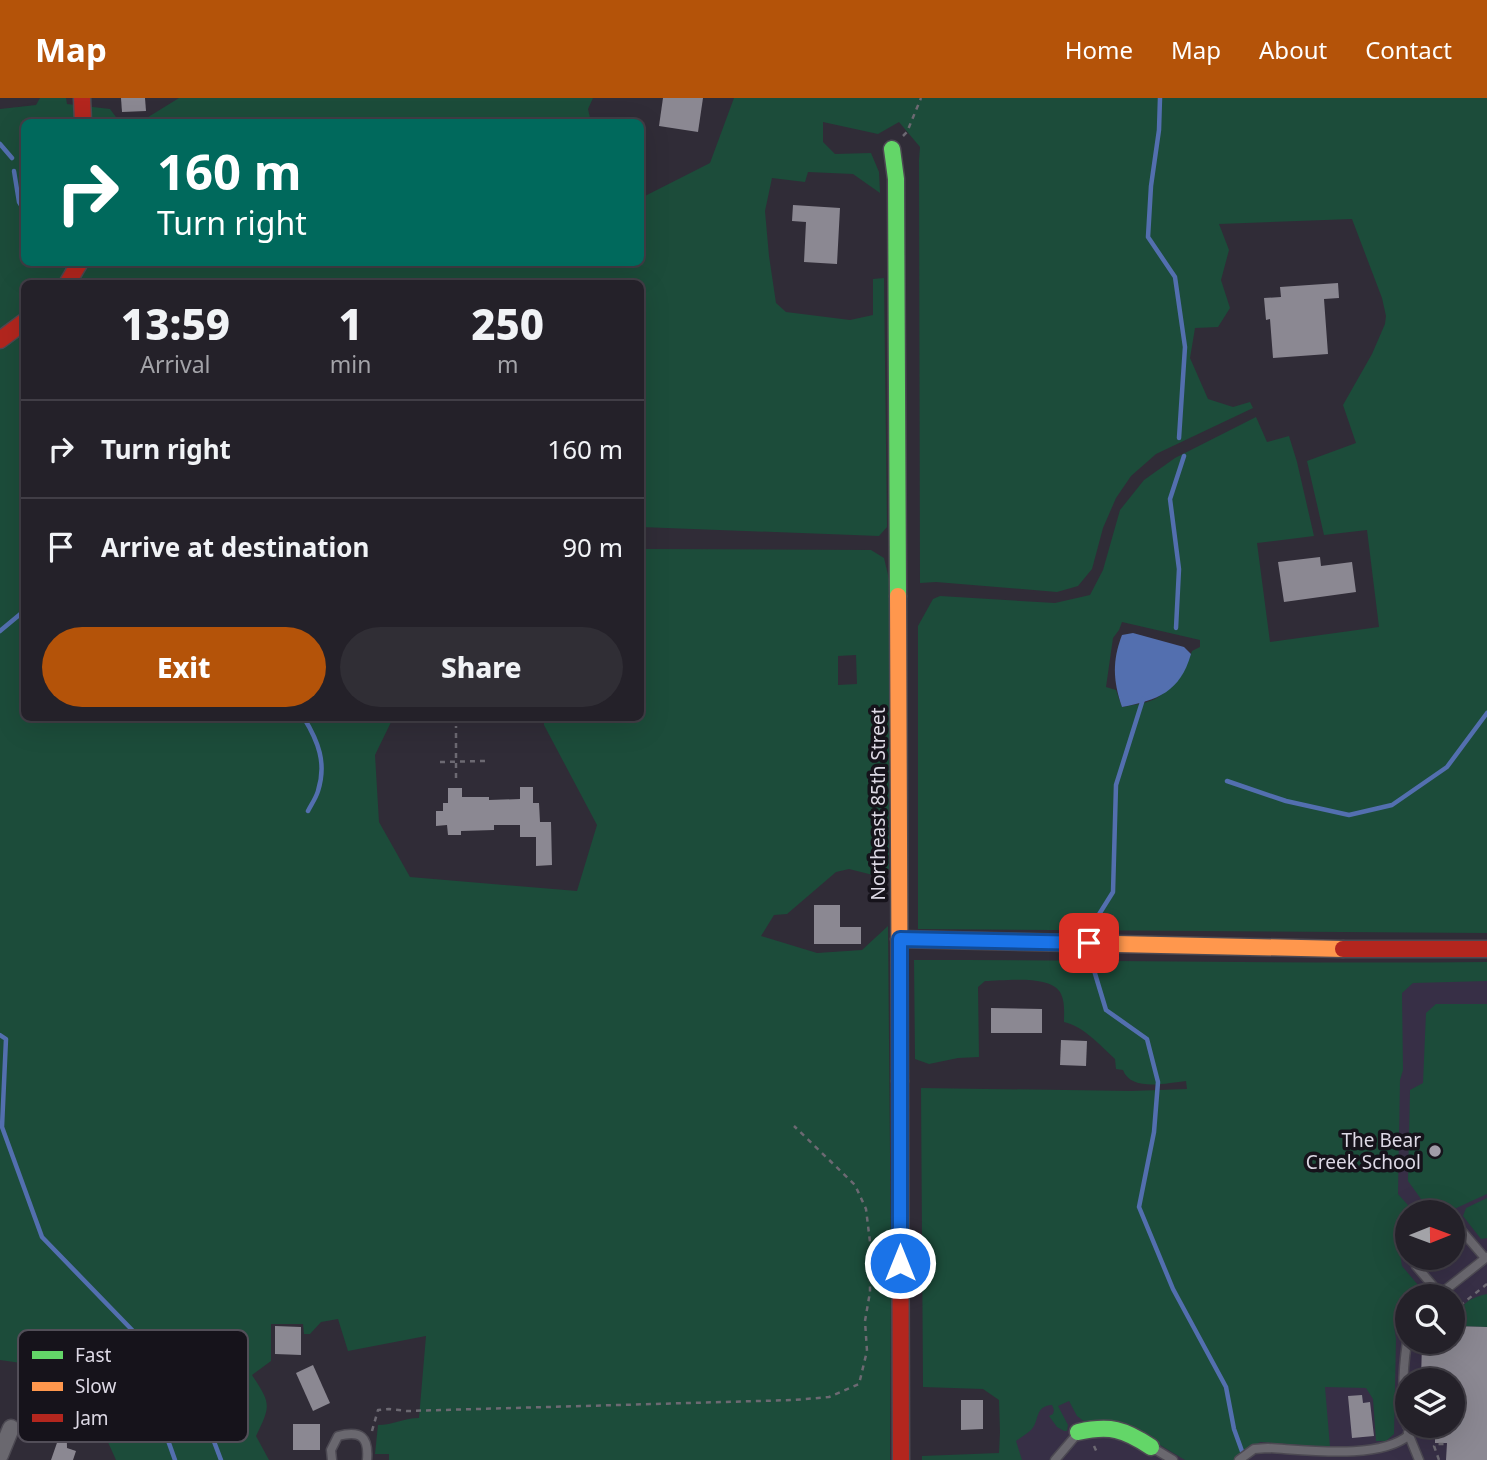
<!DOCTYPE html>
<style>
body{margin:0;font-family:"Noto Sans",sans-serif;background:#302e35;color:#f1f3f6;height:100vh;display:flex;flex-direction:column;font-size:26px;white-space:nowrap}
*{box-sizing:border-box;margin:0}
p{font-size:23px;color:#a3a3a8}
.icon{flex:none;width:38px;height:38px;fill:none;stroke:currentColor;stroke-width:2;stroke-linecap:round;stroke-linejoin:round}
.map{position:relative;flex:1;overflow:hidden}
.panel{position:absolute;left:21px;top:182px;width:623px;height:441px;display:flex;flex-direction:column;background:#242129;border-radius:10px;box-shadow:0 7px 28px #0002,0 0 0 2px #413e46}
.panel>*{flex:none}
.banner{position:absolute;left:21px;top:21px;width:623px;height:147px;border-radius:10px;box-shadow:0 7px 28px #0002,0 0 0 2px #413e46;background:#00695c;color:#fff;overflow:hidden}
.needle{width:46px;rotate:89deg}
.fabs{position:absolute;left:1395px;top:1102px;display:grid;gap:14px}
.fabs a{display:grid;place-items:center;width:70px;height:70px;border-radius:50%;background:#242129;box-shadow:0 7px 28px #0002,0 0 0 2px #413e46;font-size:35px}
.pin{position:absolute;display:grid;place-items:center;width:60px;height:60px;color:#fff;margin:-30px;border-radius:14px;box-shadow:0 4px 10px #0006}
.me{position:absolute;width:77px;margin:-38px;rotate:0deg;stroke-linejoin:round;filter:drop-shadow(0 0 5px #0008)}
.turn{display:flex;align-items:center;gap:24px;height:147px;padding:0 21px;font-size:32px}
.turn .icon{width:91px;height:91px;stroke-width:2.5}
.turn b{display:block;font-size:49px;line-height:60px}
.eta{display:flex;justify-content:space-evenly;align-items:center;height:119px;text-align:center}
.eta b{font-size:42px;font-weight:800;line-height:49px}
.action{display:flex;gap:14px;margin-top:auto;padding:14px 21px}
.action a{flex:1;height:80px;border-radius:42px;background:#b45309;color:#fff;font-size:28px;font-weight:800;line-height:80px;text-align:center}
.action a+a{background:#302e35;color:#f1f3f6}
ul{padding:0;list-style:none}
li{display:flex;align-items:center;gap:21px;height:98px;padding:0 21px;border-top:2px solid #413e46}
li div{flex:1}
li b{display:block;font-size:26px}
li em{font-style:normal}
header{display:flex;align-items:center;gap:42px;box-sizing:border-box;height:98px;padding:0 35px;background:#b45309;color:#fff}
header strong{font-size:33px}
nav{display:flex;gap:38px;margin-inline-start:auto;font-size:24px}
.map>svg:first-child{display:block}
</style>
<header>
<strong>Map</strong>
<nav><a>Home</a><a>Map</a><a>About</a><a>Contact</a></nav>
</header>
<div class="map">
<svg width="1487" height="1362" viewBox="0 0 1487 1362">
<rect width="100%" height="100%" fill="#302c37"/>
<path fill="#372f46" fill-rule="evenodd" d="M1386 865H1487V1362H1008L1009 1282ZM1407 1115H1452V1160H1407ZM1407 1199H1452V1244H1407ZM1407 1283H1452V1328H1407Z"/>
<g fill="#1c4c3a" fill-rule="evenodd">
<path d="M40 0H66L67 6 110 11 119 23 145 21 179 0H593L588 11 591 24H24V164H640L641 100 710 65 734 0H1487V835L918 831V528L933 501 940 498 1055 505 1090 497 1103 472 1120 412 1144 382 1175 360 1256 319 1267 344 1289 338 1297 364 1314 438 1257 445 1270 544 1379 529 1367 432 1324 437 1307 363 1356 345 1343 307 1372 256 1385 226 1386 218 1382 200 1352 121 1219 126 1229 152 1221 182 1230 210 1218 229 1195 230 1190 260 1208 301 1233 309 1250 304 1253 310 1156 356 1131 378 1116 400 1103 430 1092 471 1078 488 1057 494 936 484 920 485 919 62 920 49 899 24 878 36 823 24V44L835 56 871 55 879 74 880 95 853 76 808 74 805 84 772 80 765 113 769 158 776 205 786 214 850 222 873 217V181L884 180 887 429 879 438 641 429 640 186H24V620H393L375 657 379 724 410 779 577 793 597 727 544 627V620H640L641 451 871 452 884 460 889 481V771L877 778 849 771 836 774 787 816 774 817 761 838 817 855 862 852 888 828 891 1168 890 1362H389V1356H375L378 1327C393 1327 404 1320 419 1320L426 1238 348 1253 338 1221 321 1224 310 1236H304L303 1226H271V1263L252 1277C271 1306 271 1307 256 1338L269 1362H116L76 1273 45 1244 21 1265 0 1262V11L36 7ZM1122 524 1200 542V549L1192 553C1188 565 1183 572 1175 582 1157 605 1150 604 1122 609L1116 592 1106 589 1113 540 1119 532ZM856 557 857 586 838 587V558Z"/>
<path d="M914 862C1105 862 1296 866 1487 864V883L1413 885 1402 895 1403 972 1400 982 1398 1096 1415 1115H1407V1150L1400 1156 1402 1168 1418 1187 1417 1199H1407V1210L1394 1228 1396 1241 1394 1336 1386 1343H1376L1373 1301 1366 1290 1325 1289 1330 1349 1260 1344 1234 1362H1185L1150 1341 1085 1324 1077 1318 1069 1303 1058 1308 1068 1327 1067 1333H1064L1057 1329 1049 1318 1053 1316 1054 1312 1052 1307C1034 1308 1040 1323 1031 1332 1027 1336 1021 1339 1016 1343L1022 1362H922V1358L999 1355 1000 1334 999 1302 983 1291 923 1289 921 990 1131 993 1187 991 1186 983C1167 985 1131 994 1123 972L1116 971 1115 961C1100 947 1083 928 1064 924 1064 915 1065 904 1061 896 1052 876 1004 883 985 883L978 889 979 959 958 960 929 966 915 961Z"/>
<path d="M1436 906H1487V1096L1452 1112H1429L1408 1083 1410 992 1423 985 1426 915Z"/>
<path d="M1487 1100V1140L1481 1141 1463 1118 1466 1110Z"/>
<path d="M1487 1196V1229L1456 1228C1457 1208 1468 1200 1487 1196Z"/>
</g>
<path fill="#536faf" d="M1133 535 1184 549 1191 556C1180 594 1158 602 1122 609 1113 583 1112 563 1122 537Z"/>
<g fill="none" stroke-linecap="round" stroke-linejoin="round">
<g stroke="#536faf" stroke-width="4.5">
<path d="M1160 0 1159 32 1151 88 1148 139 1175 179 1185 249 1179 340"/>
<path d="M0 46 12 60"/>
<path d="M14 73 19 104 24 112"/>
<path d="M1176 530 1179 471 1170 401 1184 358"/>
<path d="M0 533 24 513"/>
<path d="M304 620C318 643 327 665 318 693 316 700 311 707 308 713"/>
<path d="M1227 683 1286 703 1349 717 1392 707 1447 669 1487 615"/>
<path d="M1088 834 1113 794 1116 687 1143 601"/>
<path d="M1090 859 1106 912 1147 941 1158 984 1154 1034 1139 1109 1173 1191 1226 1289 1234 1331 1243 1356"/>
<path d="M0 937 6 941 2 1029 42 1139 135 1235 155 1306 175 1362"/>
<path d="M135 1236 196 1296 221 1362"/>
</g>
</g>
<g fill="#8b8892">
<path d="M121 0H145L146 13 122 14Z"/>
<path d="M663 0H703L698 34 659 28Z"/>
<path d="M793 107 840 110 837 166 804 164 806 124 792 123Z"/>
<path d="M1338 185 1339 200 1324 201 1328 256 1273 260 1270 221 1266 222 1264 200 1281 199 1280 189Z"/>
<path d="M1320 459 1321 468 1352 464 1356 494 1284 504 1278 464Z"/>
<path d="M520 689H533V705H539L540 724H551L552 767 536 768V739H520V727H494V732L461 733V737H448L447 727 436 728V713H443V705H448V690H462V699H489V702L520 701Z"/>
<path d="M814 807H840V829H861V846H814Z"/>
<path d="M991 910 1042 911V935H991Z"/>
<path d="M1061 942 1087 943 1086 968 1060 967Z"/>
<path d="M275 1228 301 1229V1257L275 1256Z"/>
<path d="M1452 1228 1487 1229V1362H1446L1447 1345H1435V1328H1452V1283H1421L1422 1244H1452Z"/>
<path d="M313 1267 330 1305 313 1313 296 1275Z"/>
<path d="M1362 1297 1363 1305 1370 1304 1374 1338 1352 1340 1348 1298Z"/>
<path d="M66 1300 67 1350 76 1353 73 1362H51L59 1339H51L49 1301Z"/>
<path d="M961 1302H983V1331L961 1332Z"/>
<rect x="293" y="1326" width="27" height="26"/>
</g>
<g fill="none" stroke-linecap="round" stroke-linejoin="round">
<g stroke="#4c4952" stroke-width="11">
<g id="lane">
<path d="M1452 1139 1461 1132 1485 1160"/>
<path d="M1426 1160 1416 1168 1440 1196 1487 1159"/>
<path d="M1407 1328C1401 1301 1403 1271 1407 1244"/>
<path d="M1408 1335 1419 1362"/>
<path d="M1153 1350 1173 1362"/>
<path d="M332 1362 331 1352 338 1338C361 1332 369 1339 367 1362"/>
<path d="M1055 1362 1078 1335"/>
<path d="M1239 1362 1254 1351 1268 1350C1306 1352 1380 1362 1409 1337"/>
</g>
</g>
<g stroke="#4c4952" stroke-width="19">
<path id="street" d="M0 1357 11 1330"/>
</g>
<g stroke="#4c4952" stroke-width="19">
<g id="fast">
<path d="M892 51 896 81 898 498"/>
<path d="M1078 1334C1110 1327 1124 1331 1151 1349"/>
</g>
</g>
<g stroke="#4c4952" stroke-width="19">
<g id="slow">
<path d="M898 498 900 983"/>
<path d="M899 841 1343 851"/>
</g>
</g>
<g stroke="#4c4952" stroke-width="19">
<g id="jam">
<path d="M82 0 83 24"/>
<path d="M67 186 80 164"/>
<path d="M0 242 24 224"/>
<path d="M1343 851H1487"/>
<path d="M900 983 901 1362"/>
</g>
</g>
<g stroke="#6c6972" stroke-width="2.5" stroke-dasharray="5 5" stroke-linecap="butt">
<path d="M903 38 907 34 921 0"/>
<path d="M440 664 485 663"/>
<path d="M456 680V628"/>
<path d="M1452 1214 1487 1186"/>
<path d="M372 1333 378 1312 389 1311 407 1313 794 1302 829 1299 859 1286 867 1253 865 1223 870 1194V1144L866 1111 855 1087 794 1028"/>
<path d="M1094 1348 1098 1357"/>
<path d="M1439 1362 1434 1348 1437 1346H1447"/>
</g>
<use href="#lane" stroke="#6a686f" stroke-width="8"/>
<use href="#street" stroke="#6a686f" stroke-width="16"/>
<use href="#fast" stroke="#63d668" stroke-width="16"/>
<use href="#slow" stroke="#ff974d" stroke-width="16"/>
<use href="#jam" stroke="#b3261e" stroke-width="16"/>
</g>
<g fill="none" stroke-linecap="round" stroke-linejoin="round">
<g stroke="#114b97" stroke-width="18">
<path id="route" d="M900 1165V841L1089 845"/>
</g>
<use href="#route" stroke="#1a73e8" stroke-width="12"/>
</g>
<circle fill="#a09ca8" stroke="#16131b" stroke-width="2.5" cx="1435" cy="1053" r="7"/>
<g text-anchor="middle" stroke-width="7" stroke-linejoin="round" paint-order="stroke">
<g font-size="19" fill="#ddd9e5" stroke="#16131b">
<text transform="translate(878 706) rotate(-90)" y="7">Northeast 85th Street</text>
</g>
<g font-size="19" fill="#ddd9e5" stroke="#16131b" text-anchor="end">
<text x="1421" y="1049">The Bear<tspan x="1421" dy="22">Creek School</tspan></text>
</g>
</g>
<rect x="18" y="1232" width="230" height="112" rx="10" fill="#16131b" stroke="#524e58" stroke-width="2"/>
<rect x="32" y="1253" width="31" height="8" fill="#63d668"/>
<rect x="32" y="1284" width="31" height="9" fill="#ff974d"/>
<rect x="32" y="1316" width="31" height="8" fill="#b3261e"/>
<g font-size="19" fill="#ddd9e5">
<text x="75" y="1264">Fast</text>
<text x="75" y="1295">Slow</text>
<text x="75" y="1327">Jam</text>
</g>
</svg>
<div class="fabs">
<a><svg class="needle" viewBox="-14 -14 28 28"><path d="M0-13l5 13h-10z" fill="#e53935"/><path d="M0 13l5-13h-10z" fill="#a3a3a8"/></svg></a>
<a><svg class="icon" aria-label="search" viewBox="0 0 24 24"><circle cx="10" cy="10" r="6"/><path d="M15 15l6 6"/></svg></a>
<a><svg class="icon" aria-label="layers" viewBox="0 0 24 24"><path d="M12 4l9 5-9 5-9-5zM3 14l9 5 9-5"/></svg></a>
</div>
<div class="pin" style="left:1089px;top:845px;background:#d93025"><svg class="icon" aria-label="arrive" viewBox="0 0 24 24"><path d="M6 21V4h12l-3 4 3 4H6"/></svg></div>
<svg class="me" style="left:900px;top:1165px" viewBox="-20 -20 40 40"><circle r="17" fill="#1a73e8" stroke="#fff" stroke-width="3"/><path d="M0-11L8 9 0 5-8 9z" fill="#fff"/></svg>
<div class="banner">
<div class="turn"><svg class="icon" aria-label="right" viewBox="0 0 24 24"><path d="M7 20v-9h11M14 6l5 5-5 5"/></svg><div><b>160 m</b>Turn right</div></div>
</div>
<section class="panel">
<div class="eta">
<div><b>13:59</b><p>Arrival</p></div>
<div><b>1</b><p>min</p></div>
<div><b>250</b><p>m</p></div>
</div>
<ul>
<li><svg class="icon" aria-label="right" viewBox="0 0 24 24"><path d="M7 20v-9h11M14 6l5 5-5 5"/></svg><div><b>Turn right</b></div><em>160 m</em></li>
<li><svg class="icon" aria-label="arrive" viewBox="0 0 24 24"><path d="M6 21V4h12l-3 4 3 4H6"/></svg><div><b>Arrive at destination</b></div><em>90 m</em></li>
</ul>
<div class="action"><a>Exit</a><a>Share</a></div>
</section>
</div>
